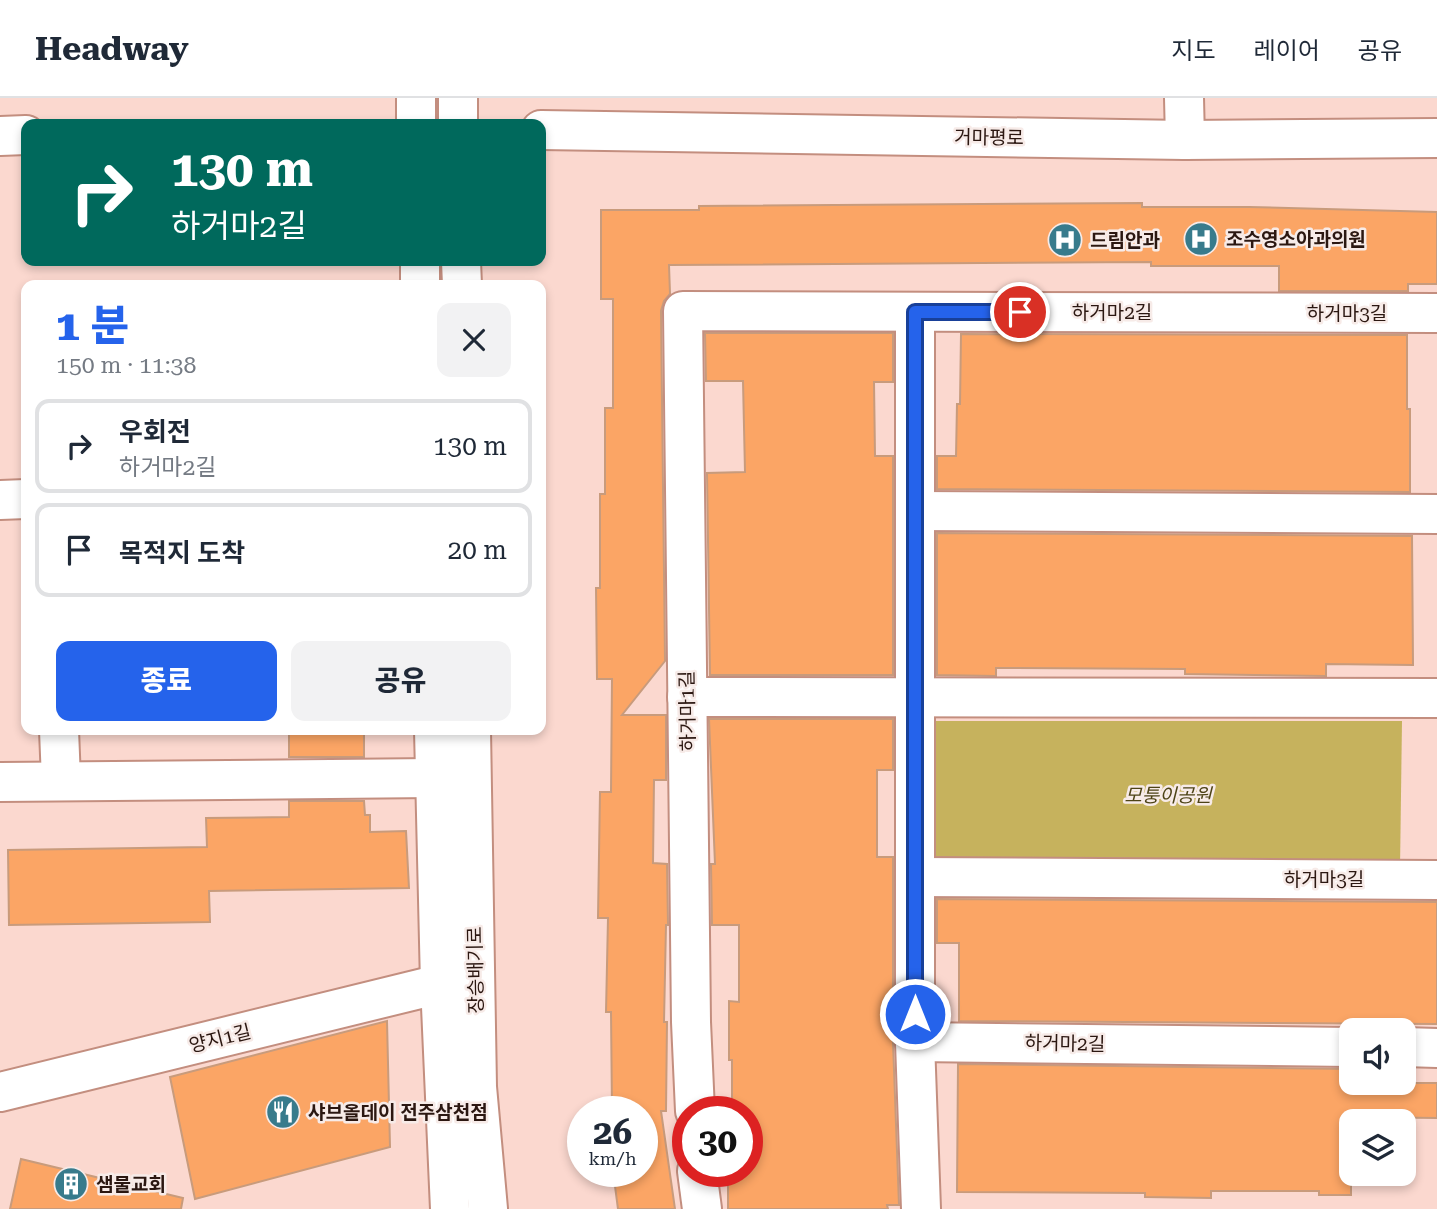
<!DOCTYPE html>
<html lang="ko">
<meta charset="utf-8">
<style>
body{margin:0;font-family:"Roboto Serif","Noto Sans KR",serif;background:#f2f2f3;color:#1f2937;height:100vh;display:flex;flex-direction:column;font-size:26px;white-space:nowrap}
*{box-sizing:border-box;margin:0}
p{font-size:23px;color:#747a83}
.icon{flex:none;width:38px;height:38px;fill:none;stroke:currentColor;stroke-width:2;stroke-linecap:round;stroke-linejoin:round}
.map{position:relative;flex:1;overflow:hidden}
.panel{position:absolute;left:21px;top:182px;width:525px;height:455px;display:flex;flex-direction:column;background:#fff;border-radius:14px;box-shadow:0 4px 10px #0003}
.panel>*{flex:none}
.hud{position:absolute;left:21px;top:21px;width:525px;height:147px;border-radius:14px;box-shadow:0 4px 10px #0003;background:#00695c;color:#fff;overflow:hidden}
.tools{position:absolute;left:1339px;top:920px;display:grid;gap:14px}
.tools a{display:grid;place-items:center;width:77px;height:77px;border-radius:14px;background:#fff;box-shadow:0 4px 10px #0003;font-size:35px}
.speed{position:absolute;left:567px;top:998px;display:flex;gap:14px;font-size:35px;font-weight:700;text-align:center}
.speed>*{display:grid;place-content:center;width:91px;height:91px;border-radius:50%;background:#fff;box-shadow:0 4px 10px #0003;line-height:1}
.speed small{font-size:18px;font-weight:400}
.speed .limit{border:10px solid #d22;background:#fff;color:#111}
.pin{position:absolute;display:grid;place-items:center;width:60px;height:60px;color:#fff;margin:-30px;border:4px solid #fff;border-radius:50%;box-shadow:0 2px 7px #0007}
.me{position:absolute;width:77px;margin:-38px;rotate:0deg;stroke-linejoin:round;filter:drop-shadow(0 0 5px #0008)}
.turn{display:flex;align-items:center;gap:24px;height:147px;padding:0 35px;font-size:32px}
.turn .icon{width:91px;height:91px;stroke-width:2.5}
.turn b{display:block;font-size:49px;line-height:60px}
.round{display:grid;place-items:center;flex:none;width:74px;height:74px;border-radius:14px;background:#f2f2f3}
.summary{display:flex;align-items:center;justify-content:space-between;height:119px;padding:0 35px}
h1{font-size:42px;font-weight:800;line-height:52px;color:#2563eb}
.action{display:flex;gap:14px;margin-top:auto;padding:14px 35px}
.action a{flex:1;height:80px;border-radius:14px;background:#2563eb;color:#fff;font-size:28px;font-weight:800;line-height:80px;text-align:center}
.action a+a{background:#f2f2f3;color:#1f2937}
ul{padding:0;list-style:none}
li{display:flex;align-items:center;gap:21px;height:94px;margin:0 14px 10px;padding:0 21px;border:4px solid #e0e1e3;border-radius:14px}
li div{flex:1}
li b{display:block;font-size:26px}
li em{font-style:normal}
header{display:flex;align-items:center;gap:42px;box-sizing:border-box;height:98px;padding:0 35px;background:#fff;border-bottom:2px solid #e0e1e3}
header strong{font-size:33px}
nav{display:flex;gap:38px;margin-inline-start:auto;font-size:24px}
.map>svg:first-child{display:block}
</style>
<header>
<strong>Headway</strong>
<nav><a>지도</a><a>레이어</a><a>공유</a></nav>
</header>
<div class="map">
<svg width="1437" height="1111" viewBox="0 0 1437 1111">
<rect width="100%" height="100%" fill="#fbd8cf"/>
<path fill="#c6b25d" d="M936 623H1402L1400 771H933Z"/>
<g fill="#fba565" stroke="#c89b7c" stroke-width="2">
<path d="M1142 105V109H1249L1437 114V186H1408V193H1279V168H1151V164L669 167 670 196 664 203 661 213 665 563 622 617H666V682H654L653 765 667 766 668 827H666L664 924H667L666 1013H661L675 1111H618L613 1073H642V1013H612L611 914H606L608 820H598L600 694H611L612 581H597L596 490H600V396H605V310H613V201H601V112H699V108Z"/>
<path d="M705 235H893V284H874L875 358H893V577H710L707 375 745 374 743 283H706Z"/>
<path d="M961 236 1407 237V311H1410V394L937 391V358H956L957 306H960Z"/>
<path d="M937 435 1412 438 1413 567 1326 566V578L1185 576V571L996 570V578L937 577Z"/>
<path d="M709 621H893V672H877V759H893V945L899 1107H887L888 1111H728V1073H747V1013H732V962H729V903L739 904V827H712L711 766H715Z"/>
<rect x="289" y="632" width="75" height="27"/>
<path d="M289 703H364L365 717H370V734L406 733 409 790 209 793 210 824 9 827 8 752 207 749 206 720 289 719Z"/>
<path d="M937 801 1437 804V926L959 923V845H937Z"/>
<path d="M387 923 390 1049 195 1101 170 979Z"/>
<path d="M958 966 1351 971V985H1437V1020L1351 1019V1097H1319V1093H1211V1100L1145 1099V1095L957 1094Z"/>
<path d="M21 1061 183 1100 181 1111H10Z"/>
</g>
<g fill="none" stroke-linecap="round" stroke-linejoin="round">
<g stroke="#c38e7f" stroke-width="42">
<g id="minor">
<path d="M1184 0 1185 42"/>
<path d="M0 38 26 37"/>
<path d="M915 214V944L921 1111"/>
<path d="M0 402 26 401"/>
<path d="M915 413 1437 416"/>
<path d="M687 599 1437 600"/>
<path d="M59 632 61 682"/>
<path d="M0 684 434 680"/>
<path d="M915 779 1437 782"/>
<path d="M915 944 1351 949"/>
<path d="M1404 949 1437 950"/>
<path d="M0 994 440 886"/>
<path d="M695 1013 691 924 683 213 1437 215"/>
<path d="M697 1073 702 1111"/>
</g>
</g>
<g stroke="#c38e7f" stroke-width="42">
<g id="tertiary">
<path d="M416 0V26"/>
<path d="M458 0V26"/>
<path d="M541 32 1185 42 1437 40"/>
<path d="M420 163V187"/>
<path d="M461 163 462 187"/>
<path d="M434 632 440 886 450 1111"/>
<path d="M471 632 477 989 488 1111"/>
</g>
</g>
<use href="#minor" stroke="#fff" stroke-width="38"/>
<use href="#tertiary" stroke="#fff" stroke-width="38"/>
</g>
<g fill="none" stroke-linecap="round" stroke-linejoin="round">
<g stroke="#184099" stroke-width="18">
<path id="route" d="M915 916V214H1020"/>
</g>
<use href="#route" stroke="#2563eb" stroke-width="12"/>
</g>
<defs>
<g id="hospital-disc" transform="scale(1.75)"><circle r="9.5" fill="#387b8c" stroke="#f7ebe8"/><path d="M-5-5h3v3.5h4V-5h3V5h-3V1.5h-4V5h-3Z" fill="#fff"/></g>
<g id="restaurant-disc" transform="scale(1.75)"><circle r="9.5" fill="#387b8c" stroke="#f7ebe8"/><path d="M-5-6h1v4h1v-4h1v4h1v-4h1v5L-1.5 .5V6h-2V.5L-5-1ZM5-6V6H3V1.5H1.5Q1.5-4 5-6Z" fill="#fff"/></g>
<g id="building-disc" transform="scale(1.75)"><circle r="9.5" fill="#387b8c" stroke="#f7ebe8"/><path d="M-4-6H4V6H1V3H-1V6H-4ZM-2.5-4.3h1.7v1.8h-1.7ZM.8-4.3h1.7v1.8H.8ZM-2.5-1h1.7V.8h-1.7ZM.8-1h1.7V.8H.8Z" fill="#fff"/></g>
</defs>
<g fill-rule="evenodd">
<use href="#hospital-disc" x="1201" y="141"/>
<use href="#hospital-disc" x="1065" y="142"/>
<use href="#restaurant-disc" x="283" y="1014"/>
<use href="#building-disc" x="71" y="1086"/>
</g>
<g text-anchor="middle" stroke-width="5" stroke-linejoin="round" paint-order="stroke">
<g font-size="19" fill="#2b1711" stroke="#f7ebe8">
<text transform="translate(989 39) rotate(1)" y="7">거마평로</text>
<text x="1112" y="221">하거마2길</text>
<text x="1347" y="222">하거마3길</text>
<text transform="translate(687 613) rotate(-91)" y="7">하거마1길</text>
<text x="1324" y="788">하거마3길</text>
<text transform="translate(475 872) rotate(-91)" y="7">장승배기로</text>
<text transform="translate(220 940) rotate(-14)" y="7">양지1길</text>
<text transform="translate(1065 945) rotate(1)" y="7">하거마2길</text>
</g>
<g font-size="19" font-weight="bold" fill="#2b1711" stroke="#f7ebe8" text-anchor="start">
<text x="1226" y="148">조수영소아과의원</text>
<text x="1090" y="149">드림안과</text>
<text x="308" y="1021">샤브올데이 전주삼천점</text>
<text x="96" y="1093">샘물교회</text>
</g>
<g font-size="19" font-style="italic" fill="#4d4316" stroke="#f7ebe8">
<text x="1168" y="704">모퉁이공원</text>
</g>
</g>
</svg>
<div class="tools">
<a><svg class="icon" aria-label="sound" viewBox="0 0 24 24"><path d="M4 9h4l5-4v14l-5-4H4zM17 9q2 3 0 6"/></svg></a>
<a><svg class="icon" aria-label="layers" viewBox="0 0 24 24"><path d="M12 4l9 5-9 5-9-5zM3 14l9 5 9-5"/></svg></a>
</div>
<div class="speed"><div>26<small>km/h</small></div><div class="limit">30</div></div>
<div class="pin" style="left:1020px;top:214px;background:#d93025"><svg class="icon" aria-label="arrive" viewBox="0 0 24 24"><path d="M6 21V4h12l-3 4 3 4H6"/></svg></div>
<svg class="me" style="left:915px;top:916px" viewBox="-20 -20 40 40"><circle r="17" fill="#2563eb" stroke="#fff" stroke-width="3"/><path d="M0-11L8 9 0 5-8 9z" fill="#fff"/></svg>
<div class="hud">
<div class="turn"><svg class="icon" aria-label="right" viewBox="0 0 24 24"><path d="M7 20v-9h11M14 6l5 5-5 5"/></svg><div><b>130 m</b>하거마2길</div></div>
</div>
<section class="panel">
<div class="summary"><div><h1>1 분</h1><p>150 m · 11:38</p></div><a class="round"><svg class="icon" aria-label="close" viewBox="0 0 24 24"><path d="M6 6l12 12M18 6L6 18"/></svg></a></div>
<ul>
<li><svg class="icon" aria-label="right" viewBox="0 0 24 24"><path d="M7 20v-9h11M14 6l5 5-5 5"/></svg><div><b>우회전</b><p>하거마2길</p></div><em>130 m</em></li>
<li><svg class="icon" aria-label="arrive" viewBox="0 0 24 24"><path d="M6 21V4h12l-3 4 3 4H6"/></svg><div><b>목적지 도착</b></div><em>20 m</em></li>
</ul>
<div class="action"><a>종료</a><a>공유</a></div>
</section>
</div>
